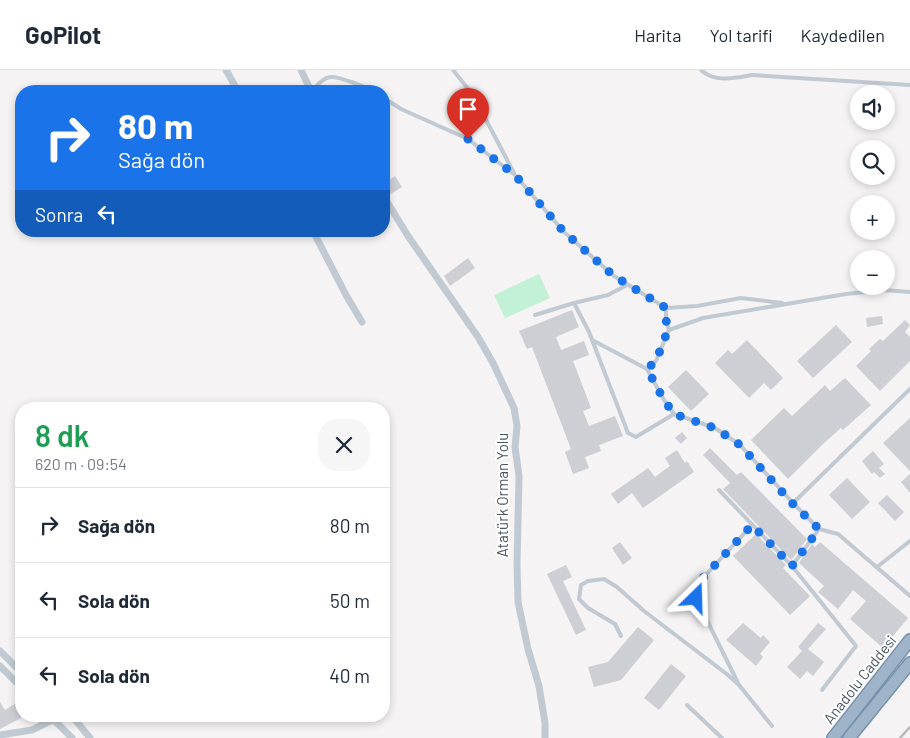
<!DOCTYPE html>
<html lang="tr">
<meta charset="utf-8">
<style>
body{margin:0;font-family:Barlow,sans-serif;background:#f6f6f7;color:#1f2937;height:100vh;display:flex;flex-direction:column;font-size:19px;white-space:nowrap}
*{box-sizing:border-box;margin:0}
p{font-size:16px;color:#747a83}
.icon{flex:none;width:28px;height:28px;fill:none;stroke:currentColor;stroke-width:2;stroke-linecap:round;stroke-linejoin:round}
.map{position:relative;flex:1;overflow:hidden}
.side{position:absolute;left:15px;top:332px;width:375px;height:320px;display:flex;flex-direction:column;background:#fff;border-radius:20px;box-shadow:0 2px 8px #0003}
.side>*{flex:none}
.banner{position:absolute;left:15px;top:15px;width:375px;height:152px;border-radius:20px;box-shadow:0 2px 8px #0003;background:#1a73e8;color:#fff;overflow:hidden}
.tools{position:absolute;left:850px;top:15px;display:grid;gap:10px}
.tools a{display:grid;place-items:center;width:45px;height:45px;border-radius:50%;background:#fff;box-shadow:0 2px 8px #0003;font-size:25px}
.pin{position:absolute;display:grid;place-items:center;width:42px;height:42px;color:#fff;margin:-51px -21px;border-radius:50% 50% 50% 0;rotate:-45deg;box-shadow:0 0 5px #0007}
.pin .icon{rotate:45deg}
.me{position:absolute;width:55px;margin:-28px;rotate:22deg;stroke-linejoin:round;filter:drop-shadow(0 0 4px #0008)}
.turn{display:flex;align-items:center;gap:18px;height:105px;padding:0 20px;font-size:22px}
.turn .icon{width:65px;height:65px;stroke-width:2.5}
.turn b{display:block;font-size:35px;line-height:42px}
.then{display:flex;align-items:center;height:48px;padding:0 20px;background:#0003;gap:10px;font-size:19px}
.round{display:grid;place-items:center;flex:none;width:52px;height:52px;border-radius:20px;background:#f6f6f7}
.head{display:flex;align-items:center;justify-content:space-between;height:85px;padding:0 20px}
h1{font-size:30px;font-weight:600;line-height:38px;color:#1e9e55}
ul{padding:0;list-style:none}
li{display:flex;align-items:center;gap:15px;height:75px;padding:0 20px;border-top:1px solid #e0e1e3}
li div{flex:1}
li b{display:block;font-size:19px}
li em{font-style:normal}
header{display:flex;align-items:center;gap:30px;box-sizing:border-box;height:70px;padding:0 25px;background:#fff;border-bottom:1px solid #e0e1e3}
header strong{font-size:24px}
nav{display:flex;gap:28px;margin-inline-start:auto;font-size:18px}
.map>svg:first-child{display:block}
</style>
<header>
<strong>GoPilot</strong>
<nav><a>Harita</a><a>Yol tarifi</a><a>Kaydedilen</a></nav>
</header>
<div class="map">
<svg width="910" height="668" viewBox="0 0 910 668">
<rect width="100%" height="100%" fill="#f5f3f3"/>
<path fill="#c3f1d5" d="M539 204 550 228 505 248 494 225Z"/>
<g fill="#cdcfd5">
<path d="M395 106 402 117 389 125 384 117V114Z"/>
<path d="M468 188 475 198 450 216 444 206Z"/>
<path d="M572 240 579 257 556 267 561 280 584 271 589 285 573 291 591 338 583 341 589 356 615 346 623 366 599 375 601 381 585 387 589 398 573 404 565 382 571 379 532 277 527 279 519 261Z"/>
<path d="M882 246 883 254 867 257 866 248Z"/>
<path d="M905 250 910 255 905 262 910 267V291L880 321 856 296 871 281 869 279 880 269 883 271Z"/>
<path d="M836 255 852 272 813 308 797 291Z"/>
<path d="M747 270 783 308 771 320 764 313 749 328 715 293 728 280 732 284Z"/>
<path d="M686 300 709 324 691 341 668 317Z"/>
<path d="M845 308 871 335 843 360 841 358 824 373 788 409 751 370 784 338 792 346 825 315 830 321Z"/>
<path d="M910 348V401L883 373Z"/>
<path d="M682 362 687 368 681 374 675 368Z"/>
<path d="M710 378 737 405 741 402 807 469 793 488 791 490 723 419 730 413 703 385Z"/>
<path d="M677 380 685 393 687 391 694 402 643 438 632 423 618 434 611 424 648 398 655 407 670 396 665 388Z"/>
<path d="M873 381 884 394 879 398 885 404 880 408 874 402 872 404 862 391Z"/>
<path d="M910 404V423L901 412Z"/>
<path d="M847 408 870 432 852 449 829 425Z"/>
<path d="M887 425 904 442 895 451 878 433Z"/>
<path d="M756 464 786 495 783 498 810 526 790 545 733 486Z"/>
<path d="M620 472 632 488 623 495 612 478Z"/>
<path d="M820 472 908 548 888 572 889 573 884 579 850 549 866 531 853 520 838 539 818 522 824 516 799 493 812 474 815 477Z"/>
<path d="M566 495 572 507 563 511 586 560 576 565 547 504Z"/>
<path d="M743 553 761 568 763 565 770 572 760 584 763 587 756 596 726 570Z"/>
<path d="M818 553 826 559 808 579 824 592 813 606 807 601 800 609 787 597 802 581 798 577Z"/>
<path d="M638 557 654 570 621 610 594 617 588 597 608 592Z"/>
<path d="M671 594 686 606 659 640 644 628Z"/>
<path d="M0 632 5 640 18 632 21 637V648L0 659Z"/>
</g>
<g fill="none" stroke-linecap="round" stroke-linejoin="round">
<g stroke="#7690ad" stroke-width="14">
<g id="trunk">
<path d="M833 668 910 570"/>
<path d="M849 668 910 593"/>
</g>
</g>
<g stroke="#c1cad2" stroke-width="4">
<path d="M453 0 473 25 514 103"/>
<path d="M701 0C715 13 735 8 752 5L910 15"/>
<path d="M314 21C316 15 324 7 332 7 340 7 366 17 373 21"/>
<path d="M384 28 401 39 468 69 515 105 564 162 614 206 666 238V250L669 260 656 291 647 299 664 330 674 344 715 358 740 375 793 433 819 459 838 464 910 526"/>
<path d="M574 233 589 262 628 363 636 367 674 344"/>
<path d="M666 238 697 236 741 228 782 233"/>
<path d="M535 245 574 233 608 225 627 215"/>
<path d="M669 260 703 248 846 224 884 220 910 222"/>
<path d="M594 271 647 299"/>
<path d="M719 420 792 496"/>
<path d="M793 433 910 319"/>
<path d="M752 455 702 509 697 518 696 528 739 615 772 656"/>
<path d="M819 459 792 496 856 576 822 620"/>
<path d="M877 497 910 471"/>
<path d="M621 566 615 554 588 538 579 529 581 515 588 511 604 509 617 517 644 541 728 605 739 615"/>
<path d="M687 635 722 668"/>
</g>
<g stroke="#c1cad2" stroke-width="7">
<path d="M226 0 238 21"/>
<path d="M301 0 311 21"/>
<path d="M384 127 408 166 478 267 493 293 514 338 517 356 515 377 519 406 517 495 518 532 528 579 539 616 545 653V668"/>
<path d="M313 161 346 225 362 252"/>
<path d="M0 581 21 602"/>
<path d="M0 596 21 617"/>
<path d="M72 646 90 668"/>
<path d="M51 647 72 668"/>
<path d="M0 665 32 660 54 649"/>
</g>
<use href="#trunk" stroke="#9fb4c9" stroke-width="11"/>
<path stroke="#b5b8bd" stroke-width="2.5" d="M900 668 910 657"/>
</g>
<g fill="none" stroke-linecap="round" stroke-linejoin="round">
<path stroke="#1a73e8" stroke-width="9" stroke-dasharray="0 16.2" d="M468 69 515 105 564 162 614 206 666 238V250L668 260 656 291 647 299 664 330 674 344 715 358 740 375 793 434 819 459 792 496 752 455 702 509 697 518 696 528"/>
</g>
<g text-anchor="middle" stroke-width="4" stroke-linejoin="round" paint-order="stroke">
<g font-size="15" fill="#4a5661" stroke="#fff">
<text transform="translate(503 425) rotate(-90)" y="5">Atatürk Orman Yolu</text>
<text transform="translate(860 610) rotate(-52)" y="5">Anadolu Caddesi</text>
</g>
</g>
</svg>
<div class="tools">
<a><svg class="icon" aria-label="sound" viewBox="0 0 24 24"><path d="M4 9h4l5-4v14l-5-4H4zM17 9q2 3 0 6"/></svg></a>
<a><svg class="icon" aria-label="search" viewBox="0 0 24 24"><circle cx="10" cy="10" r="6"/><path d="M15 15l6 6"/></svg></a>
<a>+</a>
<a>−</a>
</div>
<div class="pin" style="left:468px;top:69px;background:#d93025"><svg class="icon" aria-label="arrive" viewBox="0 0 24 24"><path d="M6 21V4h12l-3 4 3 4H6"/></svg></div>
<svg class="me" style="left:696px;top:528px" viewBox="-20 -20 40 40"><path d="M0-17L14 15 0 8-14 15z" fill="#1a73e8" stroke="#fff" stroke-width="4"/></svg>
<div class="banner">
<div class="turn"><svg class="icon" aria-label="right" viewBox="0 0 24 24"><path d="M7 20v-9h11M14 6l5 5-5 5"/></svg><div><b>80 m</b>Sağa dön</div></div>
<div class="then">Sonra<svg class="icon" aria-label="left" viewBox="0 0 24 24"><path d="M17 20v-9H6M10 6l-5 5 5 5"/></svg></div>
</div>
<section class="side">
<div class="head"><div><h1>8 dk</h1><p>620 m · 09:54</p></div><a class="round"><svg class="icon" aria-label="close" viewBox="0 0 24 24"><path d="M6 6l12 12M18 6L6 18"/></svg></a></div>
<ul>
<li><svg class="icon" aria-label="right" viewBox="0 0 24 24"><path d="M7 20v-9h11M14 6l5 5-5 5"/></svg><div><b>Sağa dön</b></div><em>80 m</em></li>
<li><svg class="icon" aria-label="left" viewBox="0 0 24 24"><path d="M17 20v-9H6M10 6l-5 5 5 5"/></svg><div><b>Sola dön</b></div><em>50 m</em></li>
<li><svg class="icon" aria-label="left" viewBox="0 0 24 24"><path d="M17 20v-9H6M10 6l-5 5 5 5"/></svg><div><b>Sola dön</b></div><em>40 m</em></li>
</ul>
</section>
</div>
